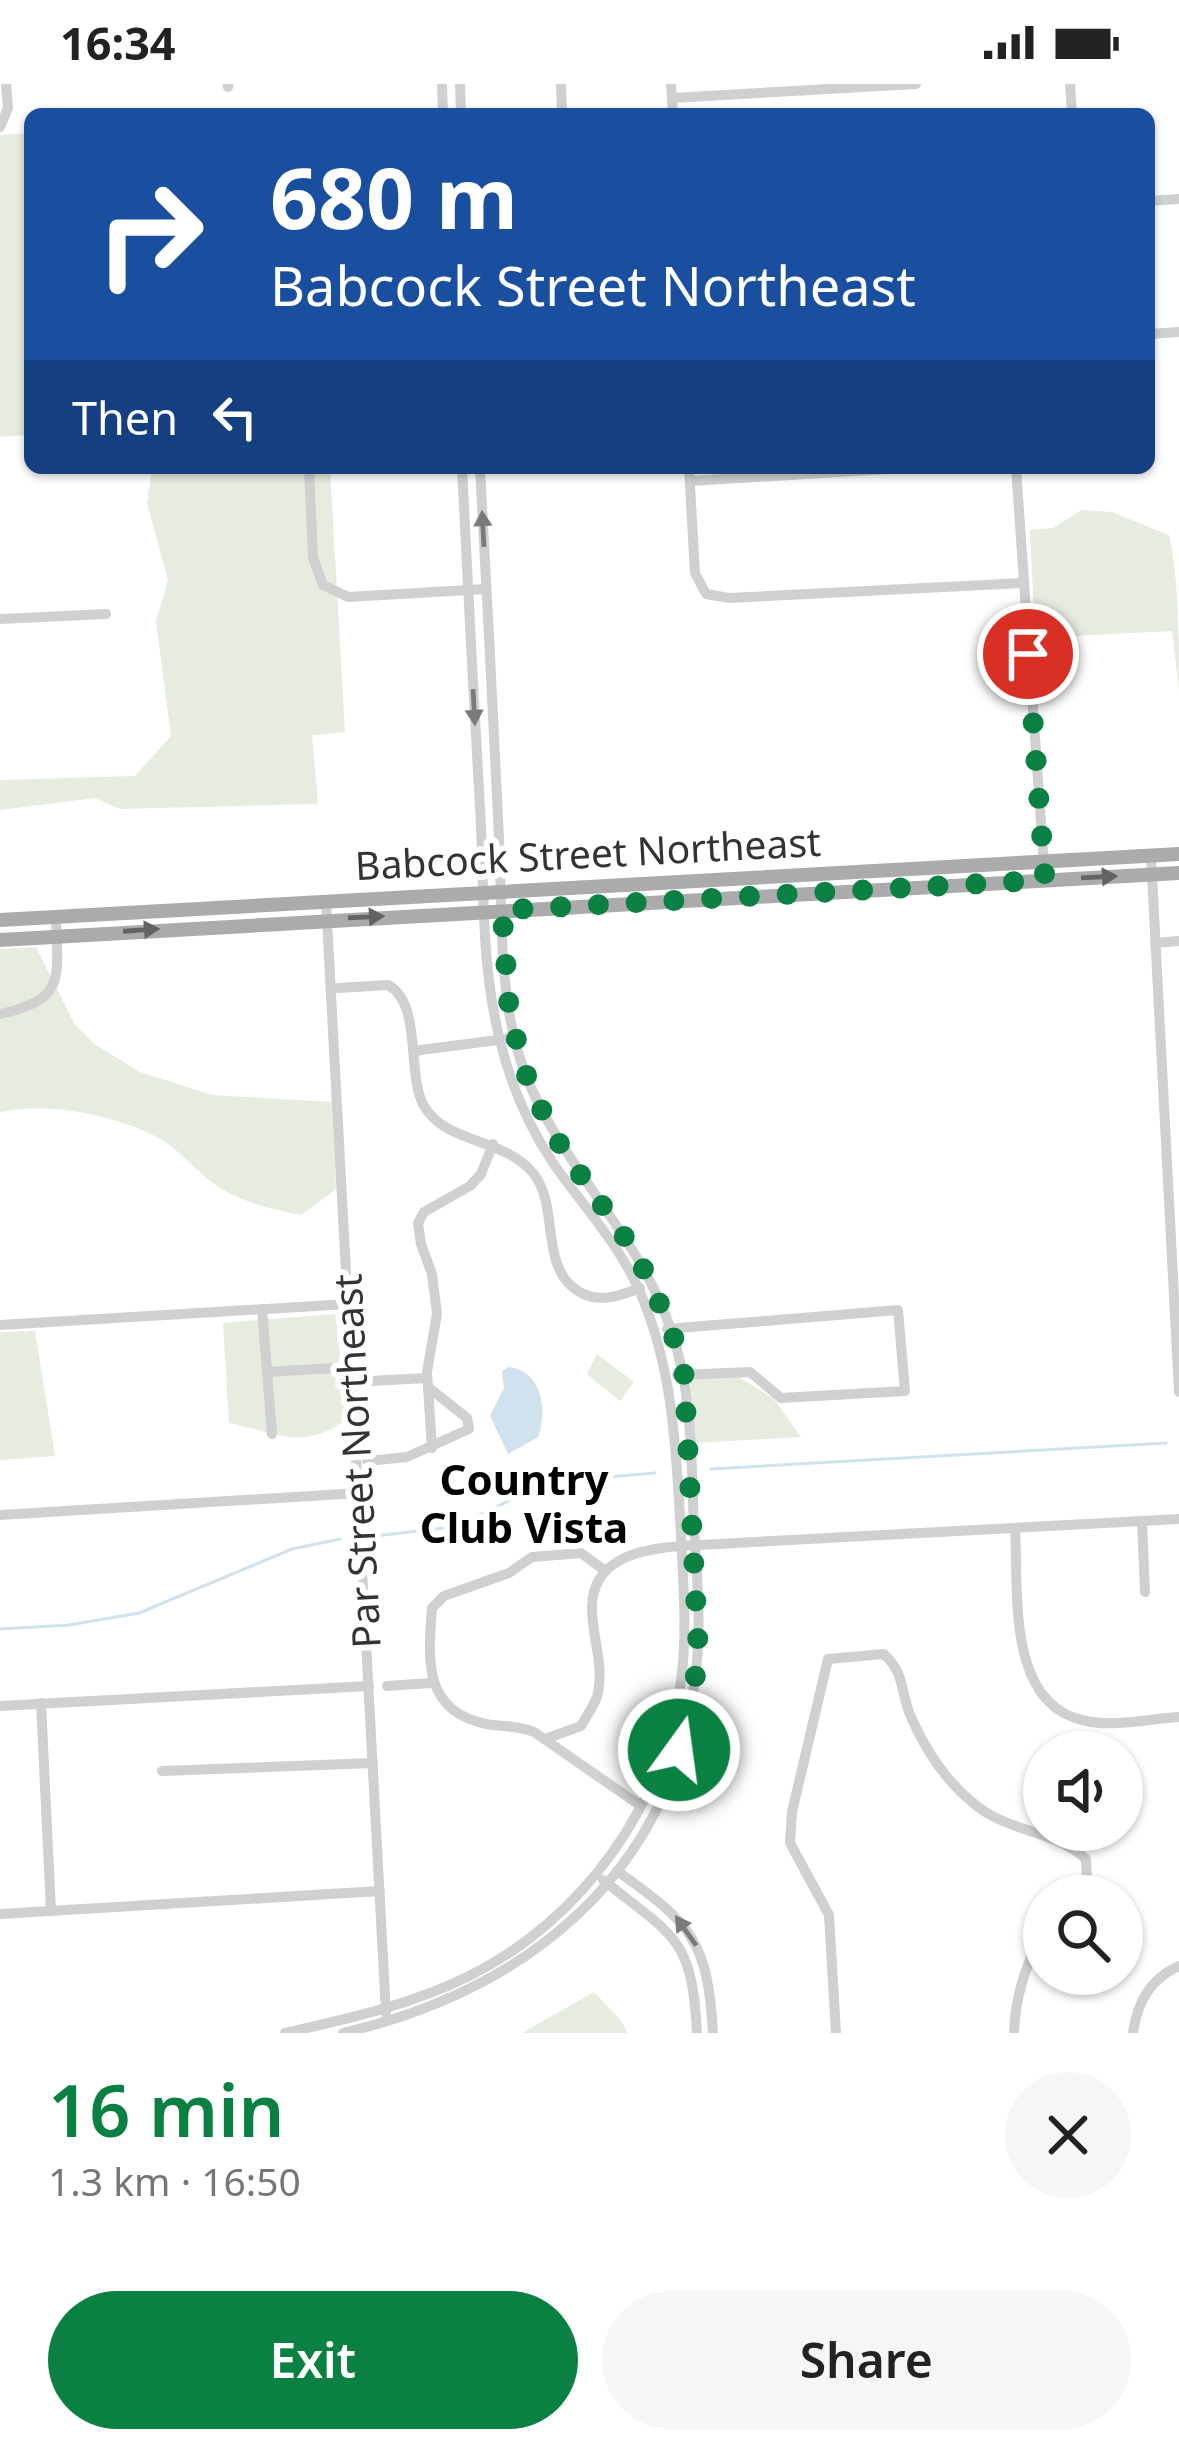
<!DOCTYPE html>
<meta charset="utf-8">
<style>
body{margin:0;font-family:"Noto Sans",sans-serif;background:#f6f6f6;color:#222;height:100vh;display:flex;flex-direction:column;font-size:45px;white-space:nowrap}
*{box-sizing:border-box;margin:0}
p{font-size:39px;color:#767676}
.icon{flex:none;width:66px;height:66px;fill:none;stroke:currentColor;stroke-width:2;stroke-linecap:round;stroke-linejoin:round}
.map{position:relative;height:1949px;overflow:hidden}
.panel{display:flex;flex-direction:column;background:#fff;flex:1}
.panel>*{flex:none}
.banner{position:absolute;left:24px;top:24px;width:1131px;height:366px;border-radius:18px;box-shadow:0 3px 9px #0004;background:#1a4fa0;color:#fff;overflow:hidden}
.tools{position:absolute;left:1023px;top:1647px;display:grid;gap:24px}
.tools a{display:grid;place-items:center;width:120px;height:120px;border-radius:50%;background:#fff;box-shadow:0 3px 9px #0004;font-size:60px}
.pin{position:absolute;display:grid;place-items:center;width:102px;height:102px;color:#fff;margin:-51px;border:6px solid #fff;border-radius:50%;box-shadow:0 3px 12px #0007}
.me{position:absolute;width:132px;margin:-66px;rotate:14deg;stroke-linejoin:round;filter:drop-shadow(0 0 9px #0008)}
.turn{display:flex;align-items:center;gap:42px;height:252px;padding:0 48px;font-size:54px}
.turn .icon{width:156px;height:156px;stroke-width:2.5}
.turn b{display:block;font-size:84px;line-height:102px}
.then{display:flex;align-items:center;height:114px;padding:0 48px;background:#0003;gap:24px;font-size:45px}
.round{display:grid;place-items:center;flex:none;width:126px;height:126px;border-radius:63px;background:#f6f6f6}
.overview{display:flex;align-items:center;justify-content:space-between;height:204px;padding:0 48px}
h1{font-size:72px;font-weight:600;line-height:90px;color:#0b8043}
.action{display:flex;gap:24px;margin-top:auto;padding:24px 48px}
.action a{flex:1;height:138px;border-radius:72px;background:#0b8043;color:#fff;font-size:48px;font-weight:600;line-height:138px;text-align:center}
.action a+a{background:#f6f6f6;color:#222}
.status{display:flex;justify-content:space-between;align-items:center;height:84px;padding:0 60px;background:#fff;direction:ltr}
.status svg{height:33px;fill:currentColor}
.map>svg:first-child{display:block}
</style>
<div class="status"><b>16:34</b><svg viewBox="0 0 49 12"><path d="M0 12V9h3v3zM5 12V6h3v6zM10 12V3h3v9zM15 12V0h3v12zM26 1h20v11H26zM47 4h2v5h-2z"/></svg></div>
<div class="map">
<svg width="1179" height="1949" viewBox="0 0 1179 1949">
<rect width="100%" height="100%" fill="#fff"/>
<g fill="#e6ecdf">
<path d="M30 49V351L0 353V51Z"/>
<path d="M152 384H330L345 648 312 651 318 720 120 725 95 714 0 726V696L135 692 171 652 156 537 168 497 147 419Z"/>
<path d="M1082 426 1112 428 1169 451C1179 493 1179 560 1179 606L1172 547 1035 554 1030 446 1053 444Z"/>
<path d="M36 863 74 939 94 960 140 988 212 1011 332 1018 336 1105 301 1131C271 1125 239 1118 213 1099 194 1085 177 1063 155 1052 110 1030 49 1018 0 1028V865Z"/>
<path d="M335 1230 348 1334C304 1368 278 1349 229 1339L223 1239Z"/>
<path d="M35 1247 55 1372 0 1376V1248Z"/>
<path d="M597 1270 634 1298 620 1317 587 1290Z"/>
<path d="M735 1291 773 1314 801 1353 695 1359 690 1294Z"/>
<path d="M594 1908 622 1938 627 1949H522Z"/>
</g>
<path fill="#cfe2ee" d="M508 1283C542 1286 548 1326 538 1353L508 1370 490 1332 504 1304 502 1287Z"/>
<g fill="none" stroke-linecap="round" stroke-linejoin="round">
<g stroke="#cfe2ee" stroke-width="3">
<path d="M711 1385 1166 1359"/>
<path d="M375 1452 444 1444 482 1430 546 1398 655 1389"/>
<path d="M0 1545 69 1541 139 1529 292 1465 340 1455"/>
</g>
<g stroke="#d0d0d0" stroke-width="10">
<path d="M228 0V3"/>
<path d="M442 0 443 30"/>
<path d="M460 0 461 30"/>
<path d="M561 0 562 30"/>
<path d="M671 0 673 30"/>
<path d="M1070 0 1072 30"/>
<path d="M672 14 916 0"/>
<path d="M0 43 8 24 6 0"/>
<path d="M1149 117 1179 115"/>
<path d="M1149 250 1179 248"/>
<path d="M309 384 313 474 323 501 348 513 486 505"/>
<path d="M689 384 695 489 706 510 729 514 1023 499"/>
<path d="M1016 384 1045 796"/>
<path d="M690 397 904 384"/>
<path d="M0 535 106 530"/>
<path d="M1151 772 1179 1308"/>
<path d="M326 818 386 1929"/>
<path d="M1155 859 1179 857"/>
<path d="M338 904 388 901C423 920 406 991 424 1022 446 1060 505 1054 533 1089 560 1122 539 1183 578 1207 598 1220 620 1212 640 1204"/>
<path d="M0 930C68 915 57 893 56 833"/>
<path d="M413 967 505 955"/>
<path d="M262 1225 272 1350"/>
<path d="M0 1241 348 1220"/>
<path d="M667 1245 898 1226 905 1307 781 1314 750 1288 677 1291"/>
<path d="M267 1288 352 1283"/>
<path d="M370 1297 427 1294"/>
<path d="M432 1364 427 1288 437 1230 432 1190 421 1160 418 1139 424 1128 470 1102 481 1090 493 1060"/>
<path d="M367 1377 407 1373 469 1345 467 1334 428 1303"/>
<path d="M0 1431 359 1409"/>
<path d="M1142 1437 1145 1508"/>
<path d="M1015 1444C1019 1505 1005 1622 1086 1637 1115 1643 1149 1635 1179 1633"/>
<path d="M604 1486 581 1469 532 1473 509 1489 444 1512 432 1524C428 1576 423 1627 486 1640 503 1643 517 1641 534 1648L641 1722"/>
<path d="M387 1602 431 1599"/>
<path d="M41 1619 51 1827"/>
<path d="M0 1622 369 1602"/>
<path d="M545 1655 581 1642C586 1632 596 1620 598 1609 604 1580 592 1553 592 1524 592 1474 641 1465 681 1462L1179 1435"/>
<path d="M162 1687 373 1679"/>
<path d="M617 1787C691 1839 708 1857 713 1949"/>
<path d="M603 1796C674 1853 692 1852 697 1949"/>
<path d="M0 1830 380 1807"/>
<path d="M285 1949C347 1935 411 1921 469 1892 583 1836 669 1716 682 1589 687 1543 683 1497 681 1451 676 1367 674 1287 640 1208 619 1160 583 1122 553 1079 528 1041 509 996 499 952 482 884 484 812 481 742 474 623 468 503 462 384"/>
<path d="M343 1949C526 1906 670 1792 695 1596 702 1545 697 1493 694 1443 691 1377 693 1308 671 1246 635 1138 540 1065 514 953 499 889 502 819 499 754 493 631 487 507 480 384"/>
<path d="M836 1949 829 1831 790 1759 792 1728 828 1575 884 1570C904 1589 900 1603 909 1628 923 1662 943 1694 972 1718 1007 1749 1053 1745 1086 1775L1087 1795 1071 1812"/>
<path d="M1014 1949C1015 1912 1026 1879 1044 1847"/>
<path d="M1133 1949C1137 1919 1151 1894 1179 1882"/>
</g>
<g stroke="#ababab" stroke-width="14">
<path d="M0 836 1179 770"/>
<path d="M0 856 1179 789"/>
</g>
</g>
<defs><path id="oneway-solid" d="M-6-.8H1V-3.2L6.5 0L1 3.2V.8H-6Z" transform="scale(3)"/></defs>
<g fill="#7a7a7a">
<use href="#oneway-solid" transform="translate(483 445) rotate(-93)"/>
<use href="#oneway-solid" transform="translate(474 623) rotate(87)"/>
<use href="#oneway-solid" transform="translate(686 1847) rotate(-125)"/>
</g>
<g fill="#636363">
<use href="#oneway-solid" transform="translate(1099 793) rotate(-3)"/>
<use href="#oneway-solid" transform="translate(366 833) rotate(-3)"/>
<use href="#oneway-solid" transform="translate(141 846) rotate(-4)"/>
</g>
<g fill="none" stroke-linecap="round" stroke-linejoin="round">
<path stroke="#0b8043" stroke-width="21" stroke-dasharray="0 37.8" d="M679 1666 695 1597 698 1559 684 1290 671 1244 636 1169 563 1066 536 1015 522 980 509 923 502 826 1045 796 1028 570"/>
</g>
<g text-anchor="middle" stroke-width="12" stroke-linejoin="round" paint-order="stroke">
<g font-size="39" fill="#333" stroke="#fff">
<text transform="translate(588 770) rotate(-3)" y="14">Babcock Street Northeast</text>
<text transform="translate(357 1377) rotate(-93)" y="14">Par Street Northeast</text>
</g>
<g font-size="42" font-weight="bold" fill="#000" stroke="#fff">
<text x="524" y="1411">Country<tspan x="524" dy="48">Club Vista</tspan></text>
</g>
</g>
</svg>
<div class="tools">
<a><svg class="icon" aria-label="sound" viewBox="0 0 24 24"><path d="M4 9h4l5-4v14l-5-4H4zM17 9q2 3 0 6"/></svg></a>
<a><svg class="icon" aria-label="search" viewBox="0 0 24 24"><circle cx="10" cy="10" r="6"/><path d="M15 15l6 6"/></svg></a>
</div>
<div class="pin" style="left:1028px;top:570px;background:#d93025"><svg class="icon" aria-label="arrive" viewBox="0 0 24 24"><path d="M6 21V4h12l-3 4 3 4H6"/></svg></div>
<svg class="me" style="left:679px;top:1666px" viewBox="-20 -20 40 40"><circle r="17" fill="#0b8043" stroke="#fff" stroke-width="3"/><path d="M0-11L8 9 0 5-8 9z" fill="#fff"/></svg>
<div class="banner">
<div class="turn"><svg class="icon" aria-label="right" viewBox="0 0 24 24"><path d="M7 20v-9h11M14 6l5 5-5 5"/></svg><div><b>680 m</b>Babcock Street Northeast</div></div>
<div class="then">Then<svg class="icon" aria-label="left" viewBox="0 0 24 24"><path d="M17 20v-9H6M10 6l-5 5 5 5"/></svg></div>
</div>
</div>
<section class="panel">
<div class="overview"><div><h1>16 min</h1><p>1.3 km · 16:50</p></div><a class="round"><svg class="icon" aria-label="close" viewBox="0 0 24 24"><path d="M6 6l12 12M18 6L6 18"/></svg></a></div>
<div class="action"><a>Exit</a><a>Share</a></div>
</section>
